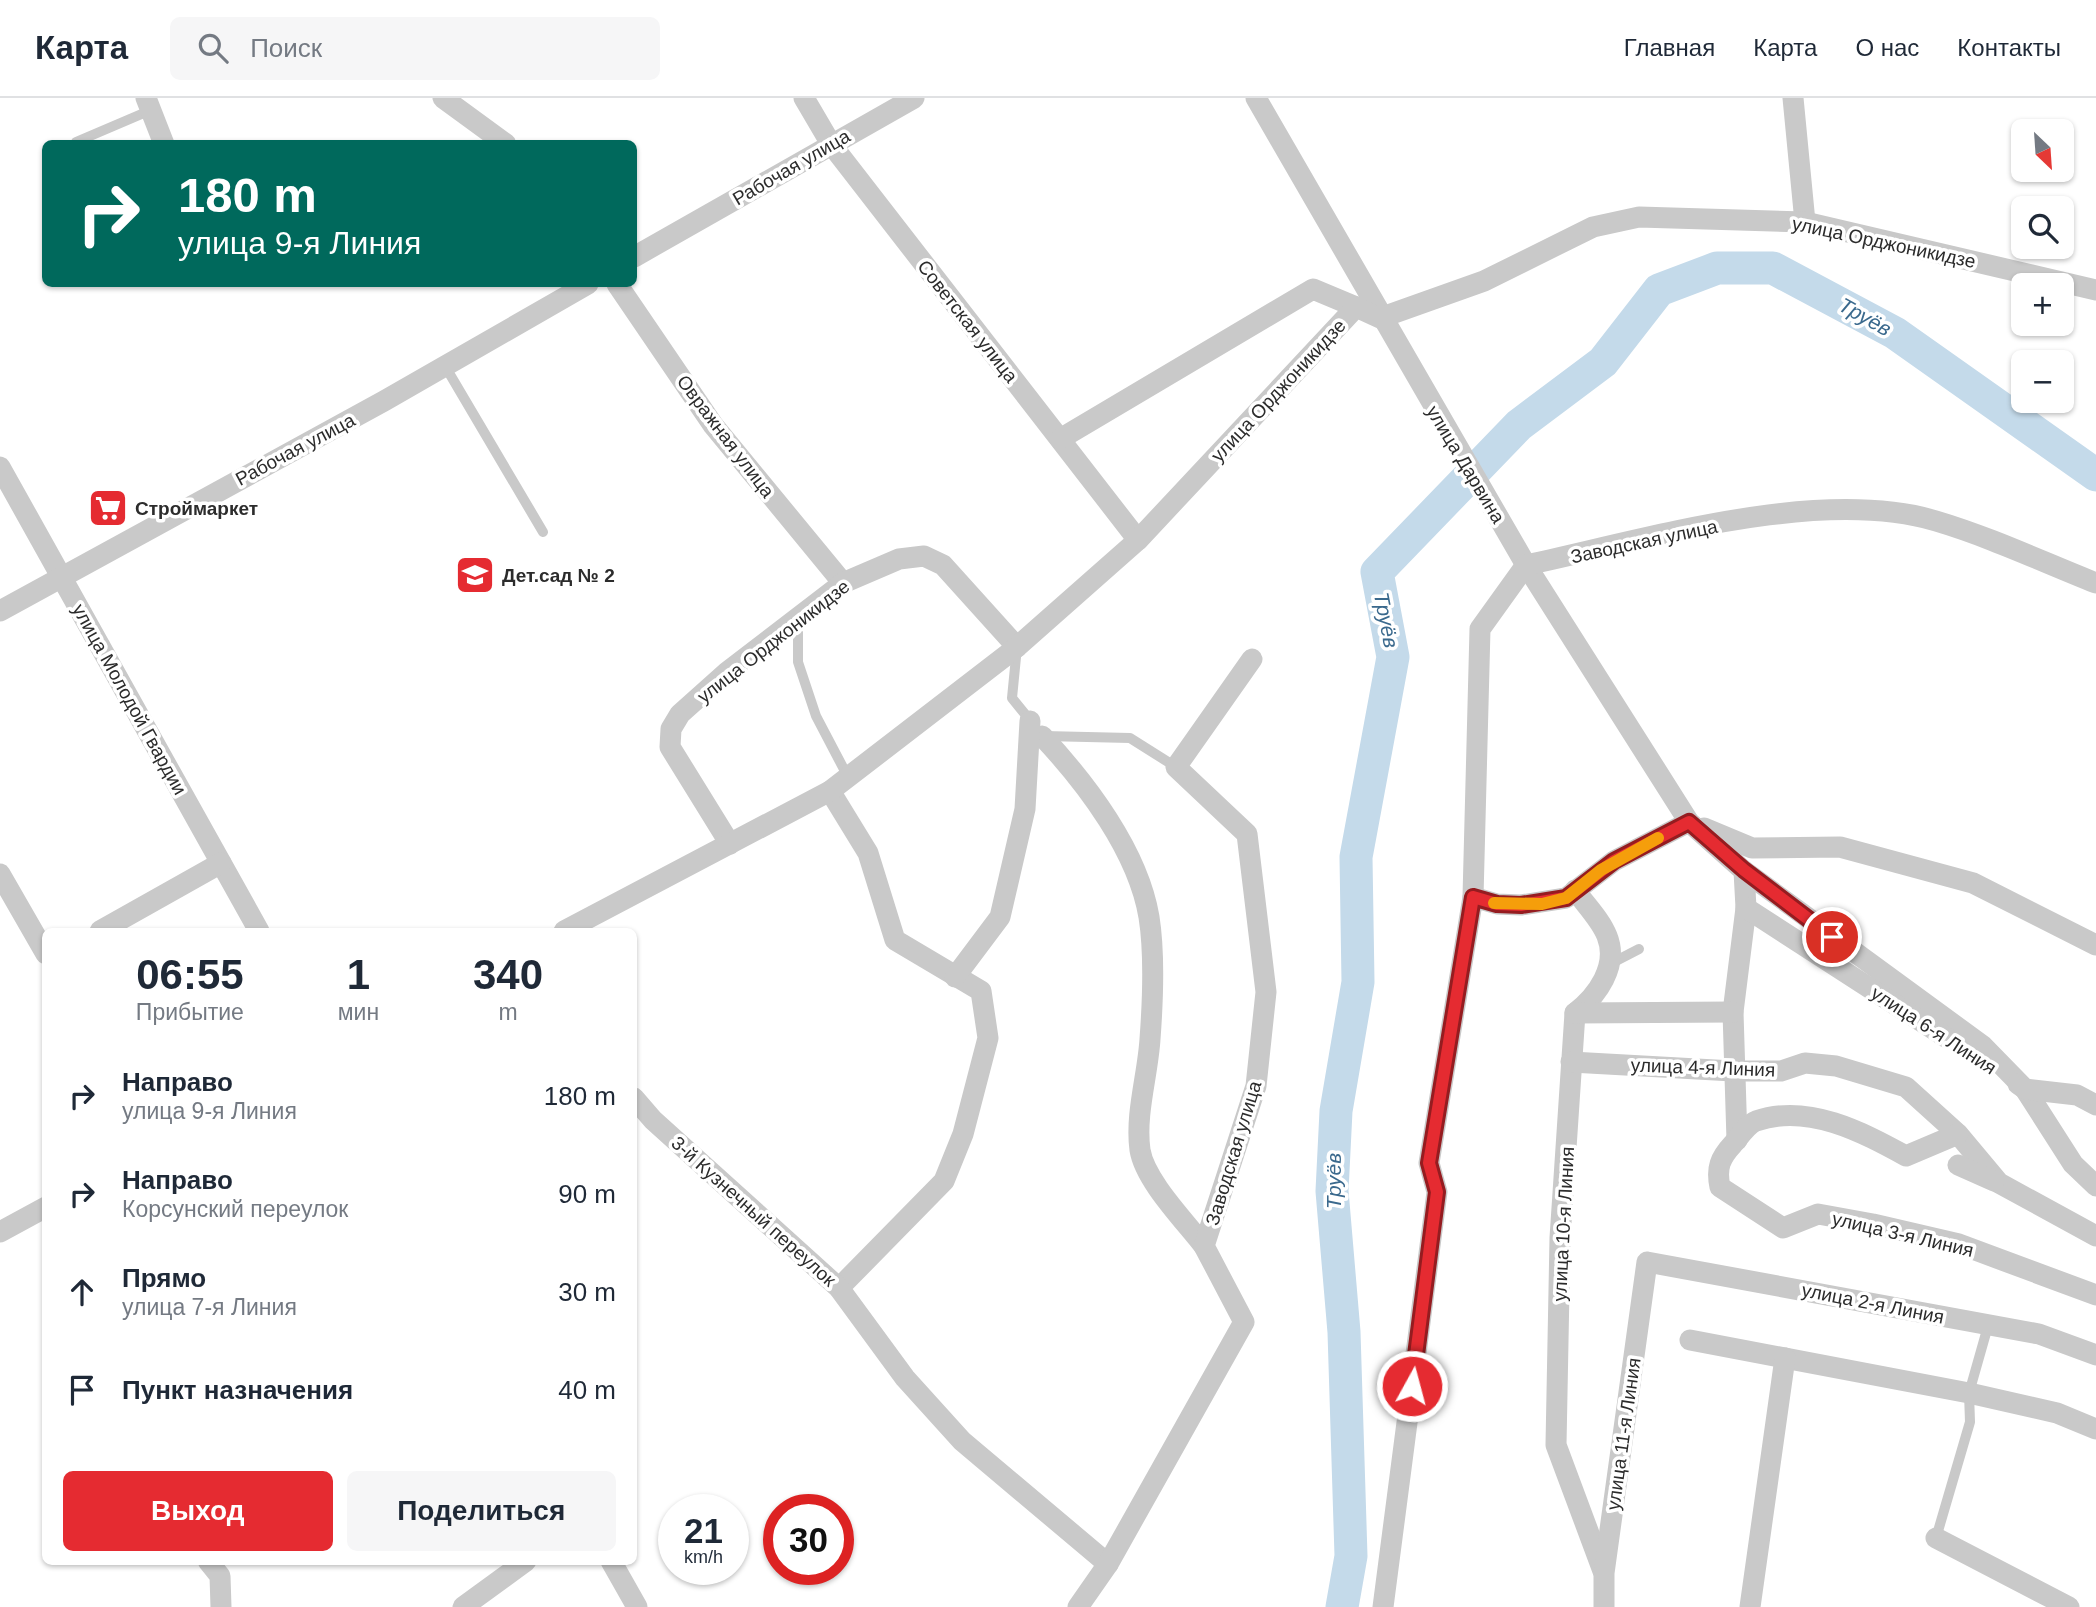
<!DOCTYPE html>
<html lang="ru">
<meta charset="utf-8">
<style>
body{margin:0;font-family:Helvetica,sans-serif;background:#f6f6f7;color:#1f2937;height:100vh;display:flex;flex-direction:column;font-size:26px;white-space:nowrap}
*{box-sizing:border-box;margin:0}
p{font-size:23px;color:#747a83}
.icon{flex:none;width:38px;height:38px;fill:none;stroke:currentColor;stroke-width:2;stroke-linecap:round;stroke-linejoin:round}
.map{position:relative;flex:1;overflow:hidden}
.details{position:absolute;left:42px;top:830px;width:595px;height:637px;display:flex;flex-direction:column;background:#fff;border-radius:10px;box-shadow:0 2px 5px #0004}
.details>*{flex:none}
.top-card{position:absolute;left:42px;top:42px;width:595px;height:147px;border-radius:10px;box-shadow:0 2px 5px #0004;background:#00695c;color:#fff;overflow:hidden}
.needle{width:46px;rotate:155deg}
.controls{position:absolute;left:2011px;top:21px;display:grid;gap:14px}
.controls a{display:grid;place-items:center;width:63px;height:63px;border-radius:10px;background:#fff;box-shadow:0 2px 5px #0004;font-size:35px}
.speed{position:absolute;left:658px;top:1396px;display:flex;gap:14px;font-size:35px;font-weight:700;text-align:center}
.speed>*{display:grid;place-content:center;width:91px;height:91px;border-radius:50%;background:#fff;box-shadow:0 2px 5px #0004;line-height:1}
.speed small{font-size:18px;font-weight:400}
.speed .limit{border:10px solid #d22;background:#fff;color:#111}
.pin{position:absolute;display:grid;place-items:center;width:60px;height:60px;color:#fff;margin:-30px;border:4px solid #fff;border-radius:50%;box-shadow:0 2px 7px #0007}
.me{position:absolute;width:77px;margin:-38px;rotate:7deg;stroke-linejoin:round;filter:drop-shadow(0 0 5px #0008)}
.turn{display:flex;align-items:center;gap:24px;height:147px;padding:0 21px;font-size:32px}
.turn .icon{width:91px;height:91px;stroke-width:2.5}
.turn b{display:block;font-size:49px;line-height:60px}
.eta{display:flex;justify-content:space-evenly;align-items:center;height:119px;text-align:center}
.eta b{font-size:42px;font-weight:600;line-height:49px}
.action{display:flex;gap:14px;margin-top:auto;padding:14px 21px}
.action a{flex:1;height:80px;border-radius:10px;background:#e52b31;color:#fff;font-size:28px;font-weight:600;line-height:80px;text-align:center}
.action a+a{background:#f6f6f7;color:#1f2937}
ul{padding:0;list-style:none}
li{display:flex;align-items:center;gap:21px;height:98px;padding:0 21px}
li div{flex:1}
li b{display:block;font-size:26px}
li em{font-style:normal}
header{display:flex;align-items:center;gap:42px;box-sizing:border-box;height:98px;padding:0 35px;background:#fff;border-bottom:2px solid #e0e1e3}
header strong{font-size:33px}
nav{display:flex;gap:38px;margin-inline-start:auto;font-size:24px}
.search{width:490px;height:63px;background:#f6f6f7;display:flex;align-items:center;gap:18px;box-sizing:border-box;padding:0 24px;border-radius:10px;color:#747a83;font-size:26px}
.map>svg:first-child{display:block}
</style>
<header>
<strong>Карта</strong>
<div class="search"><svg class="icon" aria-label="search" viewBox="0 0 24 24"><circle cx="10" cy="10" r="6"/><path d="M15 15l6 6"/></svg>Поиск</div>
<nav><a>Главная</a><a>Карта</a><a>О нас</a><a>Контакты</a></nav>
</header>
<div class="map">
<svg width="2096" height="1509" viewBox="0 0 2096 1509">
<rect width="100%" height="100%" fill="#fff"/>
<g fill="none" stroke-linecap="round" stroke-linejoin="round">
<path stroke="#c4daea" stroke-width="33" d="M1342 1509 1351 1458 1344 1234 1332 1093 1336 1013 1358 884 1356 759 1393 559 1377 474 1519 327 1603 264 1659 192 1717 170H1773L1895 235 2096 377"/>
<g stroke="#c9c9c9" stroke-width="10">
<path d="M76 44 151 12"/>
<path d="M445 268 543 434"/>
<path d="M798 521V564L816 618 848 679"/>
<path d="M1017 549 1012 600 1033 626"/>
<path d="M1044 638 1130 640 1176 669"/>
<path d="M1610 866 1639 851"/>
<path d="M1936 1440 1970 1324 1969 1295 1988 1228"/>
</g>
<g stroke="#c9c9c9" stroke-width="21">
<path d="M146 0 164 46"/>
<path d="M443 0 506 46"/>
<path d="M804 0 831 46 1138 442"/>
<path d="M1256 0 1526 467 1689 724 1744 773 1746 810 1733 914 1737 1042"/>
<path d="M1793 0 1805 124"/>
<path d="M634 159 914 0"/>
<path d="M617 186 713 327 843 485"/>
<path d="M1060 341 1313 191 1356 209"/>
<path d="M0 369 259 833"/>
<path d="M0 513 384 303 588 186"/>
<path d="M1042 638C1086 685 1138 753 1149 819 1155 857 1153 901 1150 941 1148 976 1135 1016 1140 1052 1145 1083 1185 1123 1204 1148"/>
<path d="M830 693 868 755 895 842 981 893 988 940 963 1036 944 1083 839 1190"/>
<path d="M1704 730 1752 750 1840 749 1973 785 2096 847"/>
<path d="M730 746 670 649 671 631 680 616 727 574 843 485 899 461 924 458 943 467 1017 549"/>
<path d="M1744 773 1983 948 2025 991 2073 1066 2096 1088"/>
<path d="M0 776 46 856"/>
<path d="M1575 792C1585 806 1601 822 1607 838 1619 868 1597 898 1575 915L1560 1140 1556 1347 1603 1473"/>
<path d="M1473 799 1480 531 1526 467C1644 442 1819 388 1936 423 1990 439 2043 464 2096 485"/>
<path d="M1746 810 1947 940"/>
<path d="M100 833 221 765"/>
<path d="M564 833 830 693 1017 549 1138 442 1356 209 1380 220 1484 183 1593 129 1639 119 1805 124 2096 192"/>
<path d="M955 879 1000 819 1025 711 1030 623"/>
<path d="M1575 915 1733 914"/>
<path d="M1571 964 1733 973H1781L1805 965 1836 968 1906 989 1958 1036 1999 1085 2096 1138"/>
<path d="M2018 986 2025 991 2077 997 2096 1007"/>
<path d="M634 1000 653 1022 839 1190 905 1280 962 1343 1108 1466"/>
<path d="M1958 1036 1906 1058C1862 1034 1808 1005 1756 1023 1748 1026 1739 1039 1733 1046 1720 1060 1716 1070 1720 1089L1783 1130 1818 1116 1873 1126 1959 1146 2096 1197"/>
<path d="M1958 1067 1994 1083"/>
<path d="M0 1134 46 1109"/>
<path d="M1690 1242 1969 1295 2057 1315 2096 1331"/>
<path d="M1936 1440 2069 1509"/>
<path d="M208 1463 220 1478 221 1509"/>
<path d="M611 1463 637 1509"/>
<path d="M463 1509 526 1463"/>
<path d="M1078 1509 1108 1466 1244 1224 1204 1148 1256 988 1266 894 1247 736 1176 669 1252 561"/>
<path d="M1383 1509 1437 1094 1429 1065 1473 799 1497 806 1521 807 1566 800 1614 763 1689 724"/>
<path d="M1604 1509V1475L1647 1164 2039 1236 2096 1257"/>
<path d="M1750 1509 1785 1260"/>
</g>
</g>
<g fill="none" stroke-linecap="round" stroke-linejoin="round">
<g stroke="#951c20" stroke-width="18">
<path id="route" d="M1412 1288 1437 1094 1429 1065 1473 799 1497 806 1521 807 1566 800 1614 763 1689 724 1744 772 1832 839"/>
</g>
<use href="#route" stroke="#e52b31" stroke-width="12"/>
<path stroke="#f59e0b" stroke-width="12" d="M1494 805 1542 806 1566 800 1601 772 1658 740"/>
</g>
<defs>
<g id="supermarket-square" transform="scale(2.0125)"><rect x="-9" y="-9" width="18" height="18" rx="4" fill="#e52b31" stroke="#fff"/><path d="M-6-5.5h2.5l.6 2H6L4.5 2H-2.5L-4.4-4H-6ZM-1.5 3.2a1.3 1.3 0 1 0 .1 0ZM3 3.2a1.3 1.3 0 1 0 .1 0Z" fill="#fff"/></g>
<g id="school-square" transform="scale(2.0125)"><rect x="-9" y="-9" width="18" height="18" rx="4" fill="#e52b31" stroke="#fff"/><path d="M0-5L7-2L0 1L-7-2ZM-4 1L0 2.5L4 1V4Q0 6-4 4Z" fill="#fff"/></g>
</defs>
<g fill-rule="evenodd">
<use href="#supermarket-square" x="108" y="410"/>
<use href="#school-square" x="475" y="477"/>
</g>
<g text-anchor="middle" stroke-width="7" stroke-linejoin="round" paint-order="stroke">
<g font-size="19" fill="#2c2c2c" stroke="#fff">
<text transform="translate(791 69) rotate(-30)" y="7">Рабочая улица</text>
<text transform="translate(1884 144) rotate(12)" y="7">улица Орджоникидзе</text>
<text transform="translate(968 223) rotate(52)" y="7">Советская улица</text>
<text transform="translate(1278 292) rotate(-47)" y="7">улица Орджоникидзе</text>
<text transform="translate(726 338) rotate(53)" y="7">Овражная улица</text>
<text transform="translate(295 351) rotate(-28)" y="7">Рабочая улица</text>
<text transform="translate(1466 366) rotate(59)" y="7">улица Дарвина</text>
<text transform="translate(1644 443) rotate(-12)" y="7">Заводская улица</text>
<text transform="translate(773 543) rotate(-38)" y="7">улица Орджоникидзе</text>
<text transform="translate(130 601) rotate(61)" y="7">улица Молодой Гвардии</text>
<text transform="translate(1934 932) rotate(33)" y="7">улица 6-я Линия</text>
<text transform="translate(1703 969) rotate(2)" y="7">улица 4-я Линия</text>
<text transform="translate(1233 1055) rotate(-73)" y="7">Заводская улица</text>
<text transform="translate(754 1113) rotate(42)" y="7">3-й Кузнечный переулок</text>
<text transform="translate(1563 1126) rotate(-87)" y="7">улица 10-я Линия</text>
<text transform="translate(1903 1136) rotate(13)" y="7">улица 3-я Линия</text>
<text transform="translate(1873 1205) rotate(11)" y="7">улица 2-я Линия</text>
<text transform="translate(1623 1336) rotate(-82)" y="7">улица 11-я Линия</text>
</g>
<g font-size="19" font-weight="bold" fill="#2c2c2c" stroke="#fff" text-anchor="start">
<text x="135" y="417">Строймаркет</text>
<text x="502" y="484">Дет.сад № 2</text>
</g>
<g font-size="21" font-style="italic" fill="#3a698d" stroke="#fff">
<text transform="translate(1865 219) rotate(29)" y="7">Труёв</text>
<text transform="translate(1386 522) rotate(79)" y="7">Труёв</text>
<text transform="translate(1334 1083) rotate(-90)" y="7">Труёв</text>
</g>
</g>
</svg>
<div class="controls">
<a><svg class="needle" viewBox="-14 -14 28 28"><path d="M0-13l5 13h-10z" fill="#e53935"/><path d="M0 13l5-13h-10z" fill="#747a83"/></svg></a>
<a><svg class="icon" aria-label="search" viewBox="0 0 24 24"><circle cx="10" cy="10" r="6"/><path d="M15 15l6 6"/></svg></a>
<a>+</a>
<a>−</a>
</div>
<div class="speed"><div>21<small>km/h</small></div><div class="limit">30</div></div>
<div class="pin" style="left:1832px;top:839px;background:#d93025"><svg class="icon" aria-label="arrive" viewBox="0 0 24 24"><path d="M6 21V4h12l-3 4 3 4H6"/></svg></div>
<svg class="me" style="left:1412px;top:1288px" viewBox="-20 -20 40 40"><circle r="17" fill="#e52b31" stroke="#fff" stroke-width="3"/><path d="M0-11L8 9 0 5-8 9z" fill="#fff"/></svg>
<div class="top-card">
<div class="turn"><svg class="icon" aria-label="right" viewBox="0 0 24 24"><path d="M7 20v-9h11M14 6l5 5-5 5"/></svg><div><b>180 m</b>улица 9-я Линия</div></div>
</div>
<section class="details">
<div class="eta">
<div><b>06:55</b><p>Прибытие</p></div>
<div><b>1</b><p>мин</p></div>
<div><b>340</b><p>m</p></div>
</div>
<ul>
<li><svg class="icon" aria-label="right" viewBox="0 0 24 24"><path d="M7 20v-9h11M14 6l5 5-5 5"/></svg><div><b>Направо</b><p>улица 9-я Линия</p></div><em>180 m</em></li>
<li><svg class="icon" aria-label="right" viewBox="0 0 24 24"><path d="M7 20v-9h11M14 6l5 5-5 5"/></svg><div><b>Направо</b><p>Корсунский переулок</p></div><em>90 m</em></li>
<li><svg class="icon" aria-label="ahead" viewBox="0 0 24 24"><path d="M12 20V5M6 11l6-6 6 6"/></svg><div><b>Прямо</b><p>улица 7-я Линия</p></div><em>30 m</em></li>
<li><svg class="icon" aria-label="arrive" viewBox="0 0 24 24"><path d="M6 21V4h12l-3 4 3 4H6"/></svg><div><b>Пункт назначения</b></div><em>40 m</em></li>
</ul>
<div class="action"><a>Выход</a><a>Поделиться</a></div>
</section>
</div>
